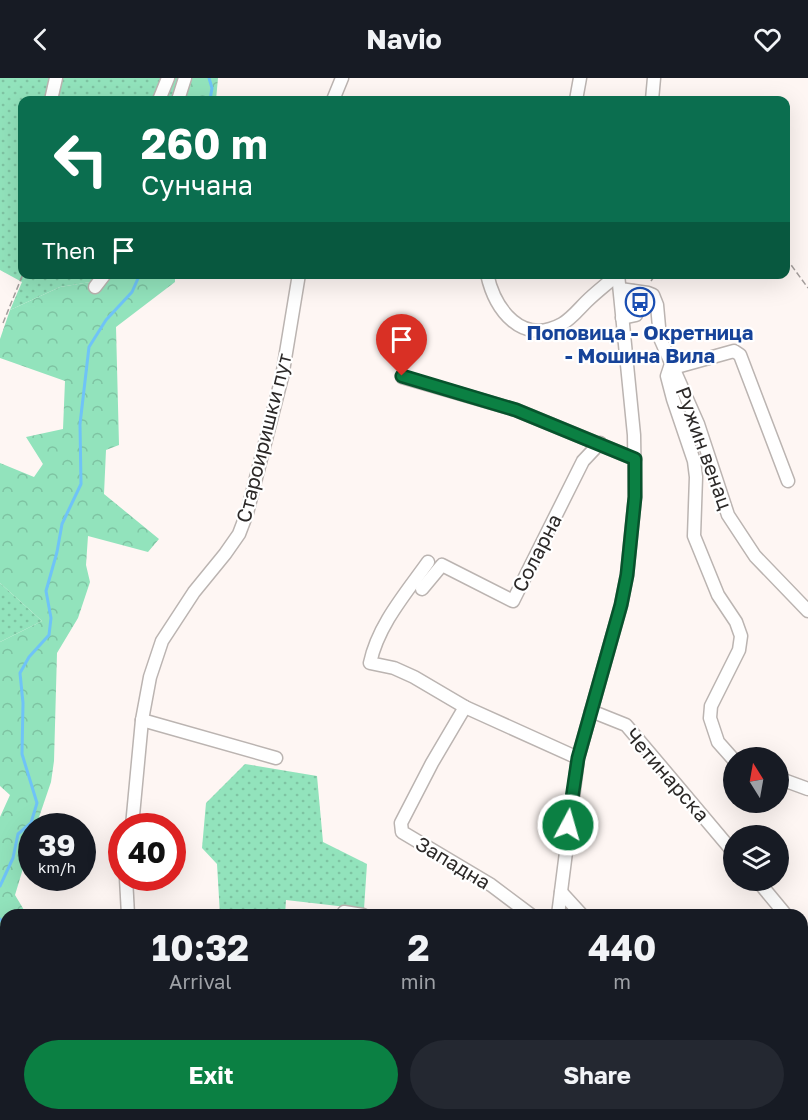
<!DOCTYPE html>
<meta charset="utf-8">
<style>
body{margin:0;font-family:"Golos Text",sans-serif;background:#242831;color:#f1f3f6;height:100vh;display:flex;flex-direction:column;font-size:22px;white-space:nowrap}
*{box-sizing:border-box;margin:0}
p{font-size:20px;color:#9ea1a6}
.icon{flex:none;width:33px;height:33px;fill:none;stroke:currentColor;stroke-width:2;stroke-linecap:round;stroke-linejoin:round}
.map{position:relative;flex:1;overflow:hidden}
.drawer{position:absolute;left:0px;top:831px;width:808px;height:212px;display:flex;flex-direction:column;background:#171b24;border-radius:18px 18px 0 0;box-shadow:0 6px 24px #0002}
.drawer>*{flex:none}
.guide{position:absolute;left:18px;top:18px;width:772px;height:183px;border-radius:12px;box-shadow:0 6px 24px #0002;background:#0b6e4f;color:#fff;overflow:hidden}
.needle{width:39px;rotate:349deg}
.controls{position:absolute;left:723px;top:669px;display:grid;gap:12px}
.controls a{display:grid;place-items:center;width:66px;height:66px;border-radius:50%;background:#171b24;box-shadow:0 6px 24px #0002;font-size:30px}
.speed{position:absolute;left:18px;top:735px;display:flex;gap:12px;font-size:30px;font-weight:700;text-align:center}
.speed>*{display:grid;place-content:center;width:78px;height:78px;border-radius:50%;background:#171b24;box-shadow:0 6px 24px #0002;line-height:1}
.speed small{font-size:15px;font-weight:400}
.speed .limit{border:9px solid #d22;background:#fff;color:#111}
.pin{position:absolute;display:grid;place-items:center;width:51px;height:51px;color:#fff;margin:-62px -26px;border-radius:50% 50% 50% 0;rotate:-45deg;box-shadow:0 0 6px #0007}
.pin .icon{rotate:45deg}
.me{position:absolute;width:66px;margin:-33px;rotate:6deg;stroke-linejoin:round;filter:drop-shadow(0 0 4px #0008)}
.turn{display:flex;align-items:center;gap:21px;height:126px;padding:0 24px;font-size:27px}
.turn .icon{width:78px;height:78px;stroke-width:2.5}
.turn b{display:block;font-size:42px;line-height:51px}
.then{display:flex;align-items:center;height:57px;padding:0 24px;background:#0003;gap:12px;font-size:22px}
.eta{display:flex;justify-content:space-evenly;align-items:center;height:102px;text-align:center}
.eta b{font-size:36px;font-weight:700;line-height:42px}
.button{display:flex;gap:12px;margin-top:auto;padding:12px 24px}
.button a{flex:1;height:69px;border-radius:36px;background:#0b8043;color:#fff;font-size:24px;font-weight:700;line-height:69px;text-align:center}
.button a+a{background:#242831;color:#f1f3f6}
header{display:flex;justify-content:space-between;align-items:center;height:78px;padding:0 24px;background:#171b24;font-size:27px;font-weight:700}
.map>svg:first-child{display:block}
</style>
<header><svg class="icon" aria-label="back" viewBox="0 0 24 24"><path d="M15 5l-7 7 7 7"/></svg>Navio<svg class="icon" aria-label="heart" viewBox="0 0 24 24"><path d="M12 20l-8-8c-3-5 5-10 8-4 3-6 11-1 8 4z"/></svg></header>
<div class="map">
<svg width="808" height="1042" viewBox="0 0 808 1042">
<defs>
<pattern id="grass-dots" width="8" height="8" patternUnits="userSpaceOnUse" patternTransform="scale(1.5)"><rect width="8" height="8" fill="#92e3bc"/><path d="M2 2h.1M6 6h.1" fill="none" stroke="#7ec3a2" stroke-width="1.8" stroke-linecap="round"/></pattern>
<pattern id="forest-crowns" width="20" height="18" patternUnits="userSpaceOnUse" patternTransform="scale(1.5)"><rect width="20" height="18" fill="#92e3bc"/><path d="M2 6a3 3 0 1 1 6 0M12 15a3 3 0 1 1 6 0" fill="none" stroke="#7ec3a2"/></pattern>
</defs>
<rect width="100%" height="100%" fill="#fef6f3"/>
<g fill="url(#grass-dots)">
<path d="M0 0H180V22H22V196L110 197 109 201 60 209 10 232 22 204 0 192Z"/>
<path d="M0 505 42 543 0 564Z"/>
<path d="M245 686 317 698 323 764 367 786 364 831 286 822 285 837H220L217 786 202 770 206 725Z"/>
<path d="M1 1017H6V1036L68 1037V1042H0Z"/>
</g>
<g fill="url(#forest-crowns)">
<path d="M180 0H218L216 22H180Z"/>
<path d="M110 197H175V204L116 249 119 367 106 372 104 416 159 461 148 474 88 458 86 487 90 504 78 540 57 575 54 683 51 704 36 748H32L31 764 15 817 27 837H6V1017L0 1018V739L10 717 0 708V564L42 543 0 505V385L34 399 43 386 26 359 63 351 65 303 0 280V261L10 232 60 209 108 201Z"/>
<path d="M465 1037 469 1042H315V1037Z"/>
</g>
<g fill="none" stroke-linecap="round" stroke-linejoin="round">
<g stroke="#6fc3f7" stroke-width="3">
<path d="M209 0 212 10 210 22"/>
<path d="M0 808 13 780 18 756 31 745 37 725 22 676 23 625 20 595 29 579 49 557 51 540 46 513 57 474 62 446 81 406 80 346 89 269 106 242 132 214 140 196"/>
<path d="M0 841 6 848"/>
<path d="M93 1036V1042"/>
</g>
<g stroke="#bbb4b1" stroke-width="15">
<g id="minor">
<path d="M51 22 56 0"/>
<path d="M159 22 168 0"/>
<path d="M178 22 185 0"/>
<path d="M333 22 342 0"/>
<path d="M576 22 580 0"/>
<path d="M652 22 654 0"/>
<path d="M487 196C495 232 522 268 562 246 571 241 579 231 586 224 596 214 607 206 618 196"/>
<path d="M95 209 105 196"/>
<path d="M620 211 648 215 653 217 657 227 660 260 698 346 728 437 755 478 808 533"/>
<path d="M622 240 636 237 633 213"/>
<path d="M671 286 667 298 673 321 694 383 696 399 694 458 718 517 736 544 741 558 739 572 711 628 710 640 718 664 734 682"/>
<path d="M673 290 734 273 740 277 788 403"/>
<path d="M402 299 516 332 635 381"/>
<path d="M428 484C406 515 378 547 370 585L394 590 414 599 465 629 578 680"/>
<path d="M422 511 442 487 513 523 583 383 600 365"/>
<path d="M465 629 432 685 401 745 402 754 491 807 531 837"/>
<path d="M591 633 626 647 734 775"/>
<path d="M142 642 276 680"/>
<path d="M778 700 808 711"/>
<path d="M132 748 142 642 150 599 162 563 194 514 225 476 239 456 247 435 282 299 299 196"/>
<path d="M126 800 128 837"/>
<path d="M757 802 786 837"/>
<path d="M561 814 582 837"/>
<path d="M344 834 363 837"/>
<path d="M558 837 578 680 621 527 627 497 635 419 634 357 618 196"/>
<path d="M802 856 808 863"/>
<path d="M802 1014 808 1009"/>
<path d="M189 1036 190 1042"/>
<path d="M588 1036 591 1042"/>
<path d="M115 1042V1036"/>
<path d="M762 1042 771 1036"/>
</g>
</g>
<g stroke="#a39d9b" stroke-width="1.5" stroke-dasharray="6 3" stroke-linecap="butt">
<path d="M786 180 808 210"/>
<path d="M651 203 656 196"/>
<path d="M3 245 23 196"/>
</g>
<use href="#minor" stroke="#fff" stroke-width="12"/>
</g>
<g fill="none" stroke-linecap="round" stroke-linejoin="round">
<g stroke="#07532c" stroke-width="15">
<path id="route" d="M402 298 516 332 635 381V419L627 497 621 527 578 680 568 747"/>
</g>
<use href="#route" stroke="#0b8043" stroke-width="10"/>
</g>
<defs>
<g id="bus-ring" transform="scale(1.5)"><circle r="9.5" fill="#fff" stroke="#1a4fb4" stroke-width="1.5"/><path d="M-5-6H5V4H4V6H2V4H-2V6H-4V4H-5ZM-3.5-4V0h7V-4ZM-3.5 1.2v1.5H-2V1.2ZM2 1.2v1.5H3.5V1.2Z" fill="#1a4fb4"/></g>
</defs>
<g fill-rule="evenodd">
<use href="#bus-ring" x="640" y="224"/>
</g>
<g text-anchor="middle" stroke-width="4.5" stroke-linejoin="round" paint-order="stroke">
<g font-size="20" font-weight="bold" fill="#164399" stroke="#fff">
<text x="640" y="262">Поповица - Окретница<tspan x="640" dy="23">- Мошина Вила</tspan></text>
</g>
<g font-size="20" fill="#2c2928" stroke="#fff">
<text transform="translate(264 360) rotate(-76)" y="7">Староиришки пут</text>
<text transform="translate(704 370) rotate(70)" y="7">Ружин венац</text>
<text transform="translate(537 475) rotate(-63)" y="7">Соларна</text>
<text transform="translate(667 697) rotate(49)" y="7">Четинарска</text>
<text transform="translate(453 785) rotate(31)" y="7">Западна</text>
</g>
</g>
</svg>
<div class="controls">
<a><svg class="needle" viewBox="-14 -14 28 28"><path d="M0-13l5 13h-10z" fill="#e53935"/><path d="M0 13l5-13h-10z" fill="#9ea1a6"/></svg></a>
<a><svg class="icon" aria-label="layers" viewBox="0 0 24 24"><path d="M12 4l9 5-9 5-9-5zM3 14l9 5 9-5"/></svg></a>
</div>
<div class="speed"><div>39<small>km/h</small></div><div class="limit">40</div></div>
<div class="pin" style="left:402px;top:298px;background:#d93025"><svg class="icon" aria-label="arrive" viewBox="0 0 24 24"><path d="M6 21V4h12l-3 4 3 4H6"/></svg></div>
<svg class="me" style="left:568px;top:747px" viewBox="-20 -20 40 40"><circle r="17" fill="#0b8043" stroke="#fff" stroke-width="3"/><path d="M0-11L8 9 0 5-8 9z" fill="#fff"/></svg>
<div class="guide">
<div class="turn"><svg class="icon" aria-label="left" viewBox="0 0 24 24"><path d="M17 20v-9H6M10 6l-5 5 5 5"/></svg><div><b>260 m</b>Сунчана</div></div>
<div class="then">Then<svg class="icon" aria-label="arrive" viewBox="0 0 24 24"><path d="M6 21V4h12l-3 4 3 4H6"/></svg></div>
</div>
<section class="drawer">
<div class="eta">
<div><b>10:32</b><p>Arrival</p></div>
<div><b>2</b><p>min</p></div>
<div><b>440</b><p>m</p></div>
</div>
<div class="button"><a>Exit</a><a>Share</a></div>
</section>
</div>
